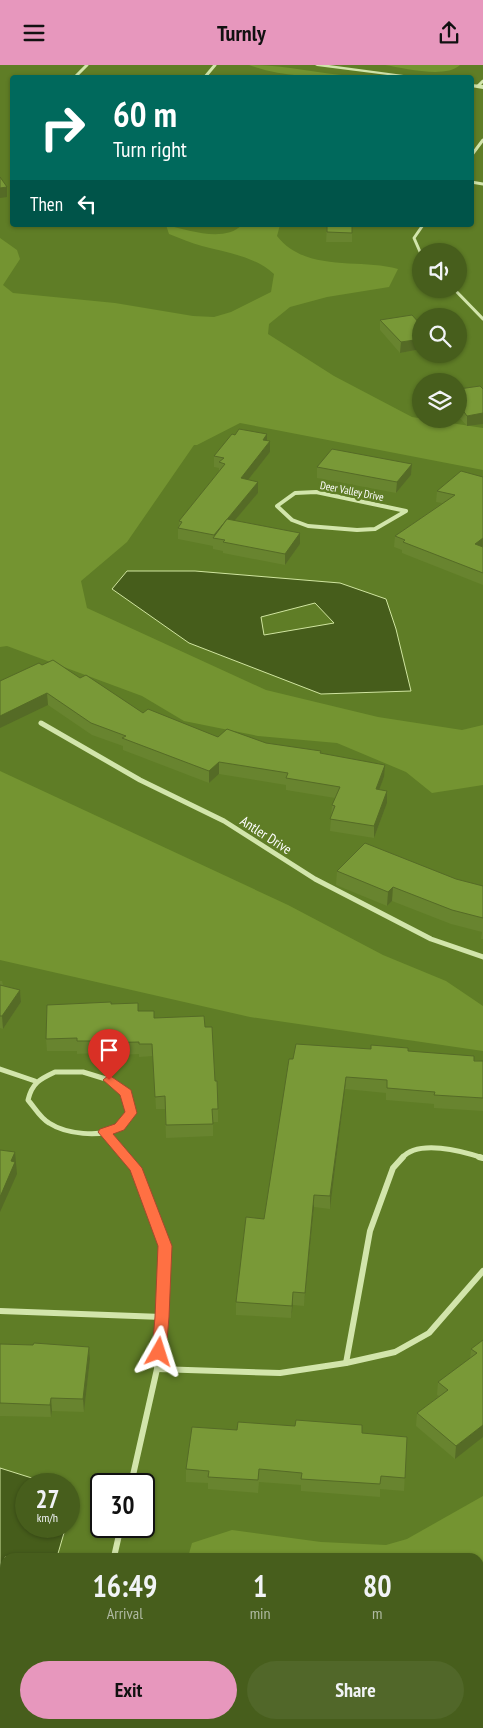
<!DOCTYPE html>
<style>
body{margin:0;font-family:"PT Sans Narrow",sans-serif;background:#516729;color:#f1f3f6;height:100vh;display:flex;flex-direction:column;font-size:19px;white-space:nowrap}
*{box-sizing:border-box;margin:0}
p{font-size:16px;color:#b0baa3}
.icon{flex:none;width:28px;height:28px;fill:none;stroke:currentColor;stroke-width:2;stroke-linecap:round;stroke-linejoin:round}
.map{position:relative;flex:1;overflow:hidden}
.side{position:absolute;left:0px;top:1488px;width:484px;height:176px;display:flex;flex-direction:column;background:#475e1c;border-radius:15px 15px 0 0;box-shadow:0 1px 4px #0004}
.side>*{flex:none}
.banner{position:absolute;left:10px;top:10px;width:464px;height:152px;border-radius:5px;box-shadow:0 1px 4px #0004;background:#00695c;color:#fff;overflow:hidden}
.fabs{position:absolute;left:412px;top:178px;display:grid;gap:10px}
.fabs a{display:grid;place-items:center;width:55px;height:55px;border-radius:50%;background:#475e1c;box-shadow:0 1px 4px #0004;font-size:25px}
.speed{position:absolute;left:15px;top:1408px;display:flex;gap:10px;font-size:25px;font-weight:700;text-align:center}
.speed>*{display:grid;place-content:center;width:65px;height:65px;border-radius:50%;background:#475e1c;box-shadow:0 1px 4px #0004;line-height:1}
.speed small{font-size:12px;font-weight:400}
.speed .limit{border:2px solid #111;border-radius:8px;background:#fff;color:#111}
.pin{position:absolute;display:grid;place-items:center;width:42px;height:42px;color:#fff;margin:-51px -21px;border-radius:50% 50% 50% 0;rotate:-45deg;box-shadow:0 0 5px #0007}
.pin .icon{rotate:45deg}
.me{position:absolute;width:55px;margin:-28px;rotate:6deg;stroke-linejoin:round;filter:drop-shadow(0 0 4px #0008)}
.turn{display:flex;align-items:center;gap:18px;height:105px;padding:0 20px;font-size:22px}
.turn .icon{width:65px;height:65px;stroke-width:2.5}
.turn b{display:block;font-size:35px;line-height:42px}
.then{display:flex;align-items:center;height:48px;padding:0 20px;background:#0003;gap:10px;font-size:19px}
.eta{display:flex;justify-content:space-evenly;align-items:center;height:85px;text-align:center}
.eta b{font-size:30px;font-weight:800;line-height:35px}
.action{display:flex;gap:10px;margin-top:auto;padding:10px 20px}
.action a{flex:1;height:58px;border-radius:30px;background:#e797bd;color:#111;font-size:20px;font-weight:800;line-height:58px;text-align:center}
.action a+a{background:#516729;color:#f1f3f6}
header{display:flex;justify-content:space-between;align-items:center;height:65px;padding:0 20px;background:#e797bd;color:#111;font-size:22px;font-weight:800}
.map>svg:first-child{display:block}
</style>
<header><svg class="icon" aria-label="menu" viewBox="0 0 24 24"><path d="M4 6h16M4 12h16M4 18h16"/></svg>Turnly<svg class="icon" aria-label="share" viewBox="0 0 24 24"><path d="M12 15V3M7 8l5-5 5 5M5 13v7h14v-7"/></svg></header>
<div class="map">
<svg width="483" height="1663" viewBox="0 0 483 1663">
<rect width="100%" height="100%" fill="#5f7d26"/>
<g fill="#749431">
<path d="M249 0C283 0 317 8 351 11L350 12C315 12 282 12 249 0Z"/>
<path d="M385 0H460C445 14 404 3 385 0Z"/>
<path d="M166 160C188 165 224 178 242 160H280L277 171C306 208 359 193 398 204L389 222 327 232 290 242 269 259 268 269 334 311 412 352 483 363V405L240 358 197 380H194L127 477 81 516 87 543 266 625 378 652 462 665 483 660V720L432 728 406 707 337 678 258 671 184 656 142 631 7 581 0 582V173L17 185 20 194 3 220 13 228 115 238 193 251 214 252 231 247 271 227 274 209C254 191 228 188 202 181 191 178 180 173 169 169Z"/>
<path d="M0 706 288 840 383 890 446 916 483 941V986L250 952 0 895Z"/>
<path d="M483 1431V1535L479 1543V1492H188L192 1478 232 1465 321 1477 386 1480 407 1474Z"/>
<path d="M479 1611 483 1619V1663H271L272 1659H479Z"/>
</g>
<g fill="#465d1b" stroke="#d0e5a0" fill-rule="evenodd">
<path d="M127 506H195L340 518 386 534 396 564 411 626 321 629 189 578 112 524ZM315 538 334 558 264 570 261 552Z"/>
<path d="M0 1403 35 1414 39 1419H26V1461H66L57 1492H5V1519L0 1521Z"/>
</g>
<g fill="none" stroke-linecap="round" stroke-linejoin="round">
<g stroke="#d2e5ab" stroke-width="3">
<path d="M75 12 87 0"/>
<path d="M205 12 215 0"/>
<path d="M478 21 483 16"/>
<path d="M471 91 483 75"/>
<path d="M471 117 483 119"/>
<path d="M421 189 414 173 423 160"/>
<path d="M454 224 483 254"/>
</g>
<path stroke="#d2e5ab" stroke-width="4" d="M316 427 406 446 375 464 357 465 308 461 292 455 277 441 295 428Z"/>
<g stroke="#d2e5ab" stroke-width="5">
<path d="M41 658 140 715 224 756 315 814 431 874 483 892"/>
<path d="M0 1004 35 1016"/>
<path d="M55 1007H83L109 1015 126 1028 131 1048C127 1053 124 1060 118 1063 100 1073 66 1069 49 1058 40 1053 35 1043 28 1035 32 1018 40 1014 55 1007Z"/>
<path d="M104 1067 127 1093"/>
<path d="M402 1093C418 1074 462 1086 483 1093"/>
</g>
<g stroke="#d2e5ab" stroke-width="6">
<path d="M126 1092 136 1103 165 1181 162 1252 157 1304 131 1419"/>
<path d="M403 1092 393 1103 370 1166 346 1298 395 1287 429 1268 483 1206"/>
<path d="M479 1092 483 1093"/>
<path d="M0 1246 162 1252"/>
<path d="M157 1304 280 1308 346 1298"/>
<path d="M114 1492 121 1461"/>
<path d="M80 1659V1663"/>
</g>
<g fill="#d2e5ab" fill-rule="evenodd">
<path d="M315 0H329L411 11 413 12H403L317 1Z"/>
<path d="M471 19 483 20V24L471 22Z"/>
</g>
</g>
<g fill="#68842f">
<path d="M327 160H352V177H326Z"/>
<path d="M380 255 421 260V284L400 288 380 265Z"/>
<path d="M459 324H483V359L467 361 459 352Z"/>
<path d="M267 376H270V387L248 415 258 417V428L234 456 300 479 285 500 223 488V486L213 484V481L178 474V463L179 460V456L219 406V403L214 402V391Z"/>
<path d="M412 399 411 410 396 428 317 413V402Z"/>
<path d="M483 412V520L402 488V485L394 482 395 471 442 438 436 437 437 426Z"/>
<path d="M42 600 80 613 143 648 218 672 266 678 321 688 384 712 379 725 387 726V738L374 773 330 766 332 740 335 733 286 725V720L219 709 209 718 123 685V681L92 670 48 640Z"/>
<path d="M337 806 456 814 483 821V874H481L482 867 451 859 392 836 387 841 336 820Z"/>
<path d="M0 916H2L3 920 20 925 21 937 3 964 0 963Z"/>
<path d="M111 939 138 946 154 953 205 962 215 1016 218 1044V1057H213V1071L166 1073 165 1044H156L153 991 139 992V989L96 991V988L77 989V986H47L46 974Z"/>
<path d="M371 984 408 986 483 996V1046L434 1043V1039L386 1035V1028L345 1024 330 1144 314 1142 304 1241 293 1240 291 1253 236 1250V1237L264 1154 293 994Z"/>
<path d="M483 1275 455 1394 416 1361 417 1348 439 1331 437 1330 438 1317 470 1294 471 1284Z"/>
<path d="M0 1279 89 1282 90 1294 84 1347 52 1346 51 1352 0 1351Z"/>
<path d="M237 1365 362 1368 407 1372 404 1426 380 1424V1432L301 1426V1420L259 1417 258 1428 208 1424V1418L186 1417V1404Z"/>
</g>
<g fill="#556b26">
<path d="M7 122V132L0 133V123Z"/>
<path d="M421 274V284L400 288 401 277Z"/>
<path d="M483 348V359L467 361V351Z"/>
<path d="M267 369V380L263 375Z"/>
<path d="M270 376V387L241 424V413Z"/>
<path d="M412 399 411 410 396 428 397 417Z"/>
<path d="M258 417V428L219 474 214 473V470Z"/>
<path d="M300 468V479L285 500V489Z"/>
<path d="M483 473V483L475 479Z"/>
<path d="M47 628 48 640 0 663V651Z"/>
<path d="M219 697V709L209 718V706Z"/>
<path d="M385 700 384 712 375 736 376 724Z"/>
<path d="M387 726V738L374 773V761Z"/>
<path d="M393 822 392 836 387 841 388 827Z"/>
<path d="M20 925 21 937 3 964 2 951Z"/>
<path d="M346 1012 345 1024 330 1144V1131Z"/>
<path d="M15 1087 17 1109 0 1147V1132L11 1096Z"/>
<path d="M314 1130V1142L304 1241 305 1228Z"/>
<path d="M293 1227V1240L291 1253 292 1241Z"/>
<path d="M89 1282 90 1294 84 1347 83 1334Z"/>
<path d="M51 1333 52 1346 51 1352 50 1340Z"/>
<path d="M483 1360V1372L455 1394 456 1381Z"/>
<path d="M5 1628V1642L0 1645V1631Z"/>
<path d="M216 1659H219L218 1663H215Z"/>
</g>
<g fill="#799937" stroke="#556b26">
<path d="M0 112 7 122 0 123Z"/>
<path d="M327 160H352V168L327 167Z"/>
<path d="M412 250 421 260V274L401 277 380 255Z"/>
<path d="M480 321 483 324V348L467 351 459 340V324Z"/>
<path d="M239 364 267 369 263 375 270 376 241 413 258 417 214 470 178 463 182 457 179 456 225 399 219 397 224 393 214 391 232 369 235 370Z"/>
<path d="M332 384 412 399 397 417 317 402Z"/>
<path d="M461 406 483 412V473L475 479 483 482V508L403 477 405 475 395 471 455 430 437 426Z"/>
<path d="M227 454 300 468 285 489 223 477 225 475 213 473Z"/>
<path d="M53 595 80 613 86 610 143 648 148 644 218 672 227 664 266 678 321 686 320 688 385 700 376 724 387 726 374 761 330 754 335 741 332 740 340 722 286 713 288 708 219 697 209 706 122 673 126 671 91 658 47 628 0 651V616L39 598 42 600Z"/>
<path d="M365 778 456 814 483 821V853L452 845 393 822 388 827 337 806Z"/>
<path d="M0 920 20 925 2 951H0Z"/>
<path d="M111 937V939L138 938V946H154V953L204 951 205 962H212L215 1016H217L218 1044H212L213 1059 166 1060 165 1031 155 1032 152 979H139V977L95 978V976H77V973L46 974 47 940Z"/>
<path d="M296 979 371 984V980L408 983V986L474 991V996H483V1033L434 1030 435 1027 387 1023V1015L346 1012 330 1131 314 1130 305 1228 293 1227 292 1241 236 1237 246 1152 264 1154 289 994H293Z"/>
<path d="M0 1085 15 1087 11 1096 15 1097 0 1132Z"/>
<path d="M483 1275V1360L456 1381 417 1348 448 1325 438 1317 477 1288 471 1284Z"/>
<path d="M34 1278 89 1282 83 1334 51 1333 50 1340 0 1338V1279L33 1280Z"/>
<path d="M296 1355 362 1360V1368L407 1372 405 1413 381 1411 380 1419 301 1414 302 1408 259 1404 258 1415 208 1412 209 1406 186 1404 192 1362 237 1365 238 1357 295 1361Z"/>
<path d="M0 1580 5 1588V1628L0 1631Z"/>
<path d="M138 1659H216L215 1663H137Z"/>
</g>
<path fill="#ff7043" stroke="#a6492c" d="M109 1010 131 1025 137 1048 124 1065 113 1069 142 1103 172 1181 169 1252 166 1287 164 1291 159 1292 154 1291 152 1287 155 1252 158 1181 130 1105 98 1067 100 1064 115 1059 125 1047 120 1030 103 1015Z"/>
<g text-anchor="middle" stroke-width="5" stroke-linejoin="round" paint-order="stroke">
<g font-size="11" fill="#fff" stroke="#5f7d26">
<text transform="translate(352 426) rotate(11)" y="4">Deer Valley Drive</text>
</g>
<g font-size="14" fill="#fff" stroke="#5f7d26">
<text transform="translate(266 770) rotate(33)" y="5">Antler Drive</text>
</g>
</g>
</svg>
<div class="fabs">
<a><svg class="icon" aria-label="sound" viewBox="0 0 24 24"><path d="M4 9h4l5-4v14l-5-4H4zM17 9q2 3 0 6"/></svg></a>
<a><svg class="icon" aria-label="search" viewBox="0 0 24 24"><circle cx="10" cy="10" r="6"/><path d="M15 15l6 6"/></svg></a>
<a><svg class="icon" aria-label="layers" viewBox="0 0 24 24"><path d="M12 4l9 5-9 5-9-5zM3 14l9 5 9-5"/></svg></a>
</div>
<div class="speed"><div>27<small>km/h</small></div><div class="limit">30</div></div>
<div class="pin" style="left:109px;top:1015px;background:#d93025"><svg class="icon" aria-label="arrive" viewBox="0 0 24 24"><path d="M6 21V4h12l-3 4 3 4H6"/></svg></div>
<svg class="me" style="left:159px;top:1287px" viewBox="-20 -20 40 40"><path d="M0-17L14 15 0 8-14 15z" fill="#ff7043" stroke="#fff" stroke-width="4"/></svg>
<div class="banner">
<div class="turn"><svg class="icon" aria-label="right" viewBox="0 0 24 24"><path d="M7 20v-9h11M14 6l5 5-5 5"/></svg><div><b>60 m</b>Turn right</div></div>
<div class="then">Then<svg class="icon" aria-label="left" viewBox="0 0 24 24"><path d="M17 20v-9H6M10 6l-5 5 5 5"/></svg></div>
</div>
<section class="side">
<div class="eta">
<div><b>16:49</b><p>Arrival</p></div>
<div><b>1</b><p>min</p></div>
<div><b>80</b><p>m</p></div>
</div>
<div class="action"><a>Exit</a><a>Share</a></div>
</section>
</div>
